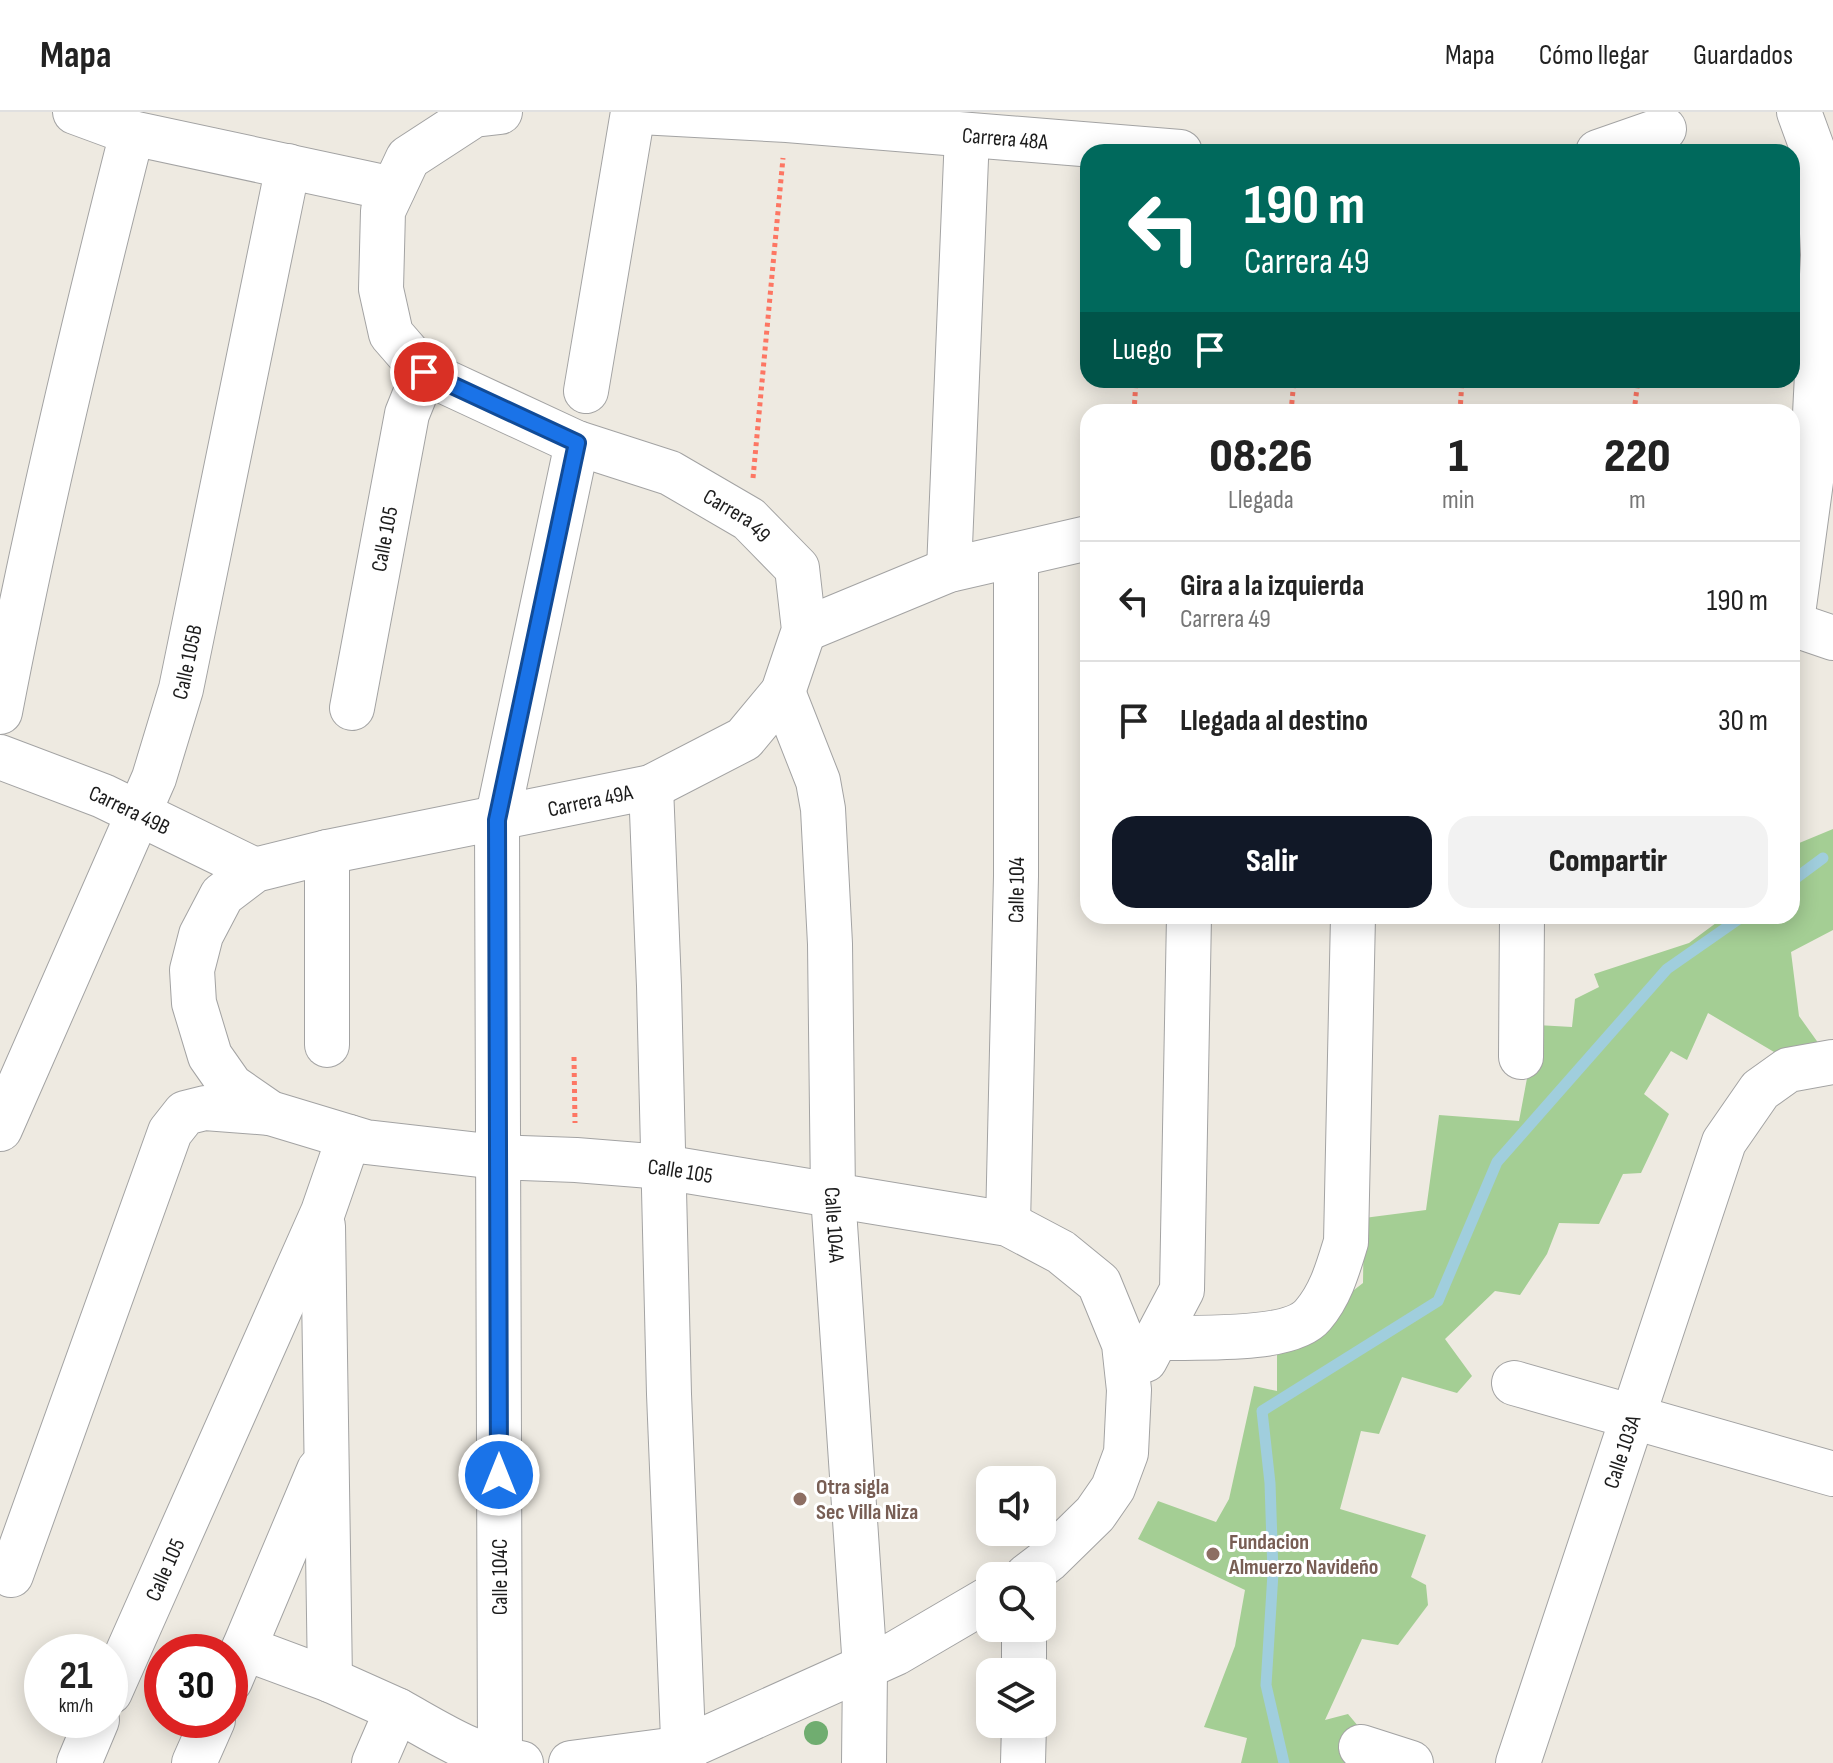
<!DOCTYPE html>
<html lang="es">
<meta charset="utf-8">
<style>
body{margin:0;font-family:"Sofia Sans Condensed",sans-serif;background:#f2f2f2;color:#222;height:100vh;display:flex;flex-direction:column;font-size:30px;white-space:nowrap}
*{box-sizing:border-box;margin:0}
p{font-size:26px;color:#767676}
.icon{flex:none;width:44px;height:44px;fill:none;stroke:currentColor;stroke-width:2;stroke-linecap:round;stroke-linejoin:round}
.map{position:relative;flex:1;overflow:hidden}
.panel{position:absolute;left:1080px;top:292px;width:720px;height:520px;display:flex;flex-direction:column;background:#fff;border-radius:24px;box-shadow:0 4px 20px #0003}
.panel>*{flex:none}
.banner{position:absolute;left:1080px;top:32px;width:720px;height:244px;border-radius:24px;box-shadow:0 4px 20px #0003;background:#00695c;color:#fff;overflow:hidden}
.tools{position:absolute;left:976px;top:1354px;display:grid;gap:16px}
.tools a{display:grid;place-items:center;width:80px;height:80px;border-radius:16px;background:#fff;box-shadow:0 4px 20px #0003;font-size:40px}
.speed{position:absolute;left:24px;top:1522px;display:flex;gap:16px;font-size:40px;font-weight:700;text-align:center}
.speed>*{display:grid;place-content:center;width:104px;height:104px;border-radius:50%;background:#fff;box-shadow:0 4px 20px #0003;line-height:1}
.speed small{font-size:20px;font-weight:400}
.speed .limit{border:12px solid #d22;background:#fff;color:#111}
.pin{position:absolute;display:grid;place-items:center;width:68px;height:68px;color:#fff;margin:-34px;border:4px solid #fff;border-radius:50%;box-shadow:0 2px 8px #0007}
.me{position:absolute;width:88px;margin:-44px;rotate:0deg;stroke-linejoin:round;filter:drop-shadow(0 0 6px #0008)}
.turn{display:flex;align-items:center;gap:28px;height:168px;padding:0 32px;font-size:36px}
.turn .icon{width:104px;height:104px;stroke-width:2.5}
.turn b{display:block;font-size:56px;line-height:68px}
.then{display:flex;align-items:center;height:76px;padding:0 32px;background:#0003;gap:16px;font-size:30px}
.eta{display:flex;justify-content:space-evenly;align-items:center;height:136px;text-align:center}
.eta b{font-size:48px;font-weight:800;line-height:56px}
.cta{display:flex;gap:16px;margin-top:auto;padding:16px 32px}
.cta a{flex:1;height:92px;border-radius:24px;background:#111827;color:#fff;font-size:32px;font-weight:800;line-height:92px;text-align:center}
.cta a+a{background:#f2f2f2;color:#222}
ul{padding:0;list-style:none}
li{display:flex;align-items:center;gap:24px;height:120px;padding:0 32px;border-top:2px solid #e0e0e0}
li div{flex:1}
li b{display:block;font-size:30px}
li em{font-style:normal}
header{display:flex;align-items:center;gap:48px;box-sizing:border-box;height:112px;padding:0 40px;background:#fff;border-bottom:2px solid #e0e0e0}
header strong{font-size:38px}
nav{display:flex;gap:44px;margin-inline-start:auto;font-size:28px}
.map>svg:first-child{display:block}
</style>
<header>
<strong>Mapa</strong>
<nav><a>Mapa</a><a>Cómo llegar</a><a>Guardados</a></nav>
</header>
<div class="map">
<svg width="1833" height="1651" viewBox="0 0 1833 1651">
<rect width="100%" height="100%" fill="#eeeae1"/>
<path fill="#a4ce94" d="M1833 717V818L1791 840 1799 904 1824 939 1781 944 1708 901 1687 948 1671 939 1644 982 1669 1002 1641 1061 1623 1062 1599 1112 1559 1111 1547 1142 1520 1183 1495 1179 1445 1227 1472 1264 1457 1281 1402 1265 1379 1322 1361 1319 1340 1397 1426 1423 1411 1465 1426 1473 1428 1493 1398 1533 1362 1527 1325 1608 1348 1602 1384 1645 1381 1651H1241L1247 1626 1204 1615 1235 1534 1245 1478 1138 1427 1158 1389 1216 1410 1229 1387 1254 1274 1277 1279V1238L1363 1171 1364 1106 1426 1098 1439 1003 1519 1009 1537 913 1572 915 1575 887 1599 875 1594 862 1689 831 1716 811 1738 804H1792V734Z"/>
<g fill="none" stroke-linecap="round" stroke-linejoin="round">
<g stroke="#a0cedd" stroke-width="11">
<path d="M1792 769 1823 746"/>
<path d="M1284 1651 1266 1573 1273 1461 1270 1371 1262 1299 1438 1189 1497 1050 1667 857 1743 804"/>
</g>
<g stroke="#a3a3a3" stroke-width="46">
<g id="minor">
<path d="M75 0 132 21 393 77"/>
<path id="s1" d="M500 0 474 3 408 46 383 99 381 177 391 222 424 260 577 331 670 361 749 407 797 456 804 518 783 580 744 627 651 675 327 740 255 758 222 783 201 823 192 858 194 891 210 944 231 974 270 1001 366 1030 497 1045 576 1048 663 1055 1008 1112 1061 1140 1099 1171 1124 1232 1129 1278 1126 1341 1113 1376 1095 1402 1048 1448 1027 1464"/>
<path id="s2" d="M640 0 787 8 1180 40"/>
<path d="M1598 40 1664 17"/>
<path d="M586 279 633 0"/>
<path d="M949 458 967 23"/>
<path d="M1792 509 1812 362 1823 143 1819 55 1799 0"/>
<path d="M1792 512 1833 526"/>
<path d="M804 518 949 458 1088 426"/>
<path id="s3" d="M783 580 818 669 823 697 830 832 833 1083 865 1556 864 1651"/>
<path id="s4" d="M352 596 407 302 424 260"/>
<path d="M0 600C37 406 83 214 132 21"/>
<path id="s5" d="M0 645 103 684 255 758"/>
<path d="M651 675 659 874 669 1282 684 1651"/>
<path d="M327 740V933"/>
<path d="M1521 945 1522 804"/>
<path id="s6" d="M0 1017 154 666 181 577 288 54"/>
<path id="s7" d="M1008 1112 1016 764V445"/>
<path d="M323 1114 330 1568"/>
<path d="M1156 1226C1192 1225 1290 1231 1313 1203 1331 1182 1338 1156 1346 1130L1353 804"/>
<path d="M1145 1248 1182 1178 1189 804"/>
<path d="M1514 1271 1833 1362"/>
<path d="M11 1463 170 1020 185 1001 205 996 270 1001"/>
<path d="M244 1536 319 1358"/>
<path d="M1024 1560V1516"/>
<path d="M230 1569 244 1536 330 1568 397 1598 374 1651"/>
<path id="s8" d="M110 1580 323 1100 349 1025"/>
<path d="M397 1598C437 1620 475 1646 521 1651"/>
<path d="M1361 1635 1411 1651"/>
<path d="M663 1648 685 1636 896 1541 990 1486"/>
<path d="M500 1649 497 708 577 331"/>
<path d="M79 1651 97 1608"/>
<path d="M194 1651 213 1608"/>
<path d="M571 1651 685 1636"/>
<path d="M1023 1651 1024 1612"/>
<path id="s9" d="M1518 1651 1724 1030 1760 978 1788 958 1833 950"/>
</g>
</g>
<g stroke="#fd7663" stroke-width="5" stroke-dasharray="4 4" stroke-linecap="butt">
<path d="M1134 300 1136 268"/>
<path d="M1291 300 1294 268"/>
<path d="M1460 300 1462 268"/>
<path d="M1634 300 1638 268"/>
<path d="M753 366 783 46"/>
<path d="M574 945 575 1011"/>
</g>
<use href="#minor" stroke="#fff" stroke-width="44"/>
</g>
<circle fill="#70ad70" cx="816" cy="1621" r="12"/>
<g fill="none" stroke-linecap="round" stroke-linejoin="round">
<g stroke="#114b97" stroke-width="20">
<path id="route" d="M424 260 577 331 497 708 499 1363"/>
</g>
<use href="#route" stroke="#1a73e8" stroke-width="14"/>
</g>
<g fill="#8d6e63" stroke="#fff" stroke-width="3">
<circle cx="800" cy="1387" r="8"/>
<circle cx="1213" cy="1442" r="8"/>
</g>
<g text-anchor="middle" stroke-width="6" stroke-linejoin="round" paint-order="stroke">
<g font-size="22" fill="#1c1c1c" stroke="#fff">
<text dy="8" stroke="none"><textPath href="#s2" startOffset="366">Carrera 48A</textPath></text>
<text dy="8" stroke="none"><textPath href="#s1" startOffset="684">Carrera 49</textPath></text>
<text dy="8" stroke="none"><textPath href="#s4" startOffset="172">Calle 105</textPath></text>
<text dy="8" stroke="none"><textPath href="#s6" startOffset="504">Calle 105B</textPath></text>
<text transform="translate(590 688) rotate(-12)" y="8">Carrera 49A</text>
<text dy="8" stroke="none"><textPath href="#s5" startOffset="140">Carrera 49B</textPath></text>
<text dy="8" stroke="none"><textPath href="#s7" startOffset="334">Calle 104</textPath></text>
<text dy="8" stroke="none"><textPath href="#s1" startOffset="2174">Calle 105</textPath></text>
<text dy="8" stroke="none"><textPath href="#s3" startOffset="540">Calle 104A</textPath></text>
<text dy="8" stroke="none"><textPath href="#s9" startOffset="328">Calle 103A</textPath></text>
<text dy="8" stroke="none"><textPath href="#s8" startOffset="134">Calle 105</textPath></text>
<text transform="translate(499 1465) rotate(-90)" y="8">Calle 104C</text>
</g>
<g font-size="22" font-weight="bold" fill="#785e54" stroke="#fff" text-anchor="start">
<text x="816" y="1382">Otra sigla<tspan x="816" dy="25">Sec Villa Niza</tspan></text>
<text x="1229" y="1437">Fundacion<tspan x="1229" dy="25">Almuerzo Navideño</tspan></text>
</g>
</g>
</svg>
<div class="tools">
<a><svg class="icon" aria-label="sound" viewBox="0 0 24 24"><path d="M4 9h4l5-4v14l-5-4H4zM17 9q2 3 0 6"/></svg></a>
<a><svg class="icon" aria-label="search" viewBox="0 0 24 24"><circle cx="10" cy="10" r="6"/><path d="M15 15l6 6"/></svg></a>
<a><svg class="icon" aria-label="layers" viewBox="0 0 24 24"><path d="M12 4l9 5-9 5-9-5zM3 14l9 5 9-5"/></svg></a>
</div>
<div class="speed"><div>21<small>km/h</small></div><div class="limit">30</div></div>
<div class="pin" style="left:424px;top:260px;background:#d93025"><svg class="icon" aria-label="arrive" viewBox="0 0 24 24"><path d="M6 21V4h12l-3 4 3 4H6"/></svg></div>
<svg class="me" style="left:499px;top:1363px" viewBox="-20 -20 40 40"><circle r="17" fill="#1a73e8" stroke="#fff" stroke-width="3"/><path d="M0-11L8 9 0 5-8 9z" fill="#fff"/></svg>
<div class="banner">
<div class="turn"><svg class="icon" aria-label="left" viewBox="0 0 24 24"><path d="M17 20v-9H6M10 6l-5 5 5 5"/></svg><div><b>190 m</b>Carrera 49</div></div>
<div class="then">Luego<svg class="icon" aria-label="arrive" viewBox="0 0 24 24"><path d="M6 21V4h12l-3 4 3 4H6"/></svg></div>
</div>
<section class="panel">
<div class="eta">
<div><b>08:26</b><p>Llegada</p></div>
<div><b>1</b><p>min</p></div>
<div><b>220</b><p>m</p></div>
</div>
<ul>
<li><svg class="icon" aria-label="left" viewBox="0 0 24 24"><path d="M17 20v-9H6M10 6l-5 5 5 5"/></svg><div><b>Gira a la izquierda</b><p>Carrera 49</p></div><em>190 m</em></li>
<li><svg class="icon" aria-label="arrive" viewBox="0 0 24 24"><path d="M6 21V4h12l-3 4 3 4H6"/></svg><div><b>Llegada al destino</b></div><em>30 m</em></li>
</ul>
<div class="cta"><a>Salir</a><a>Compartir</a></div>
</section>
</div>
